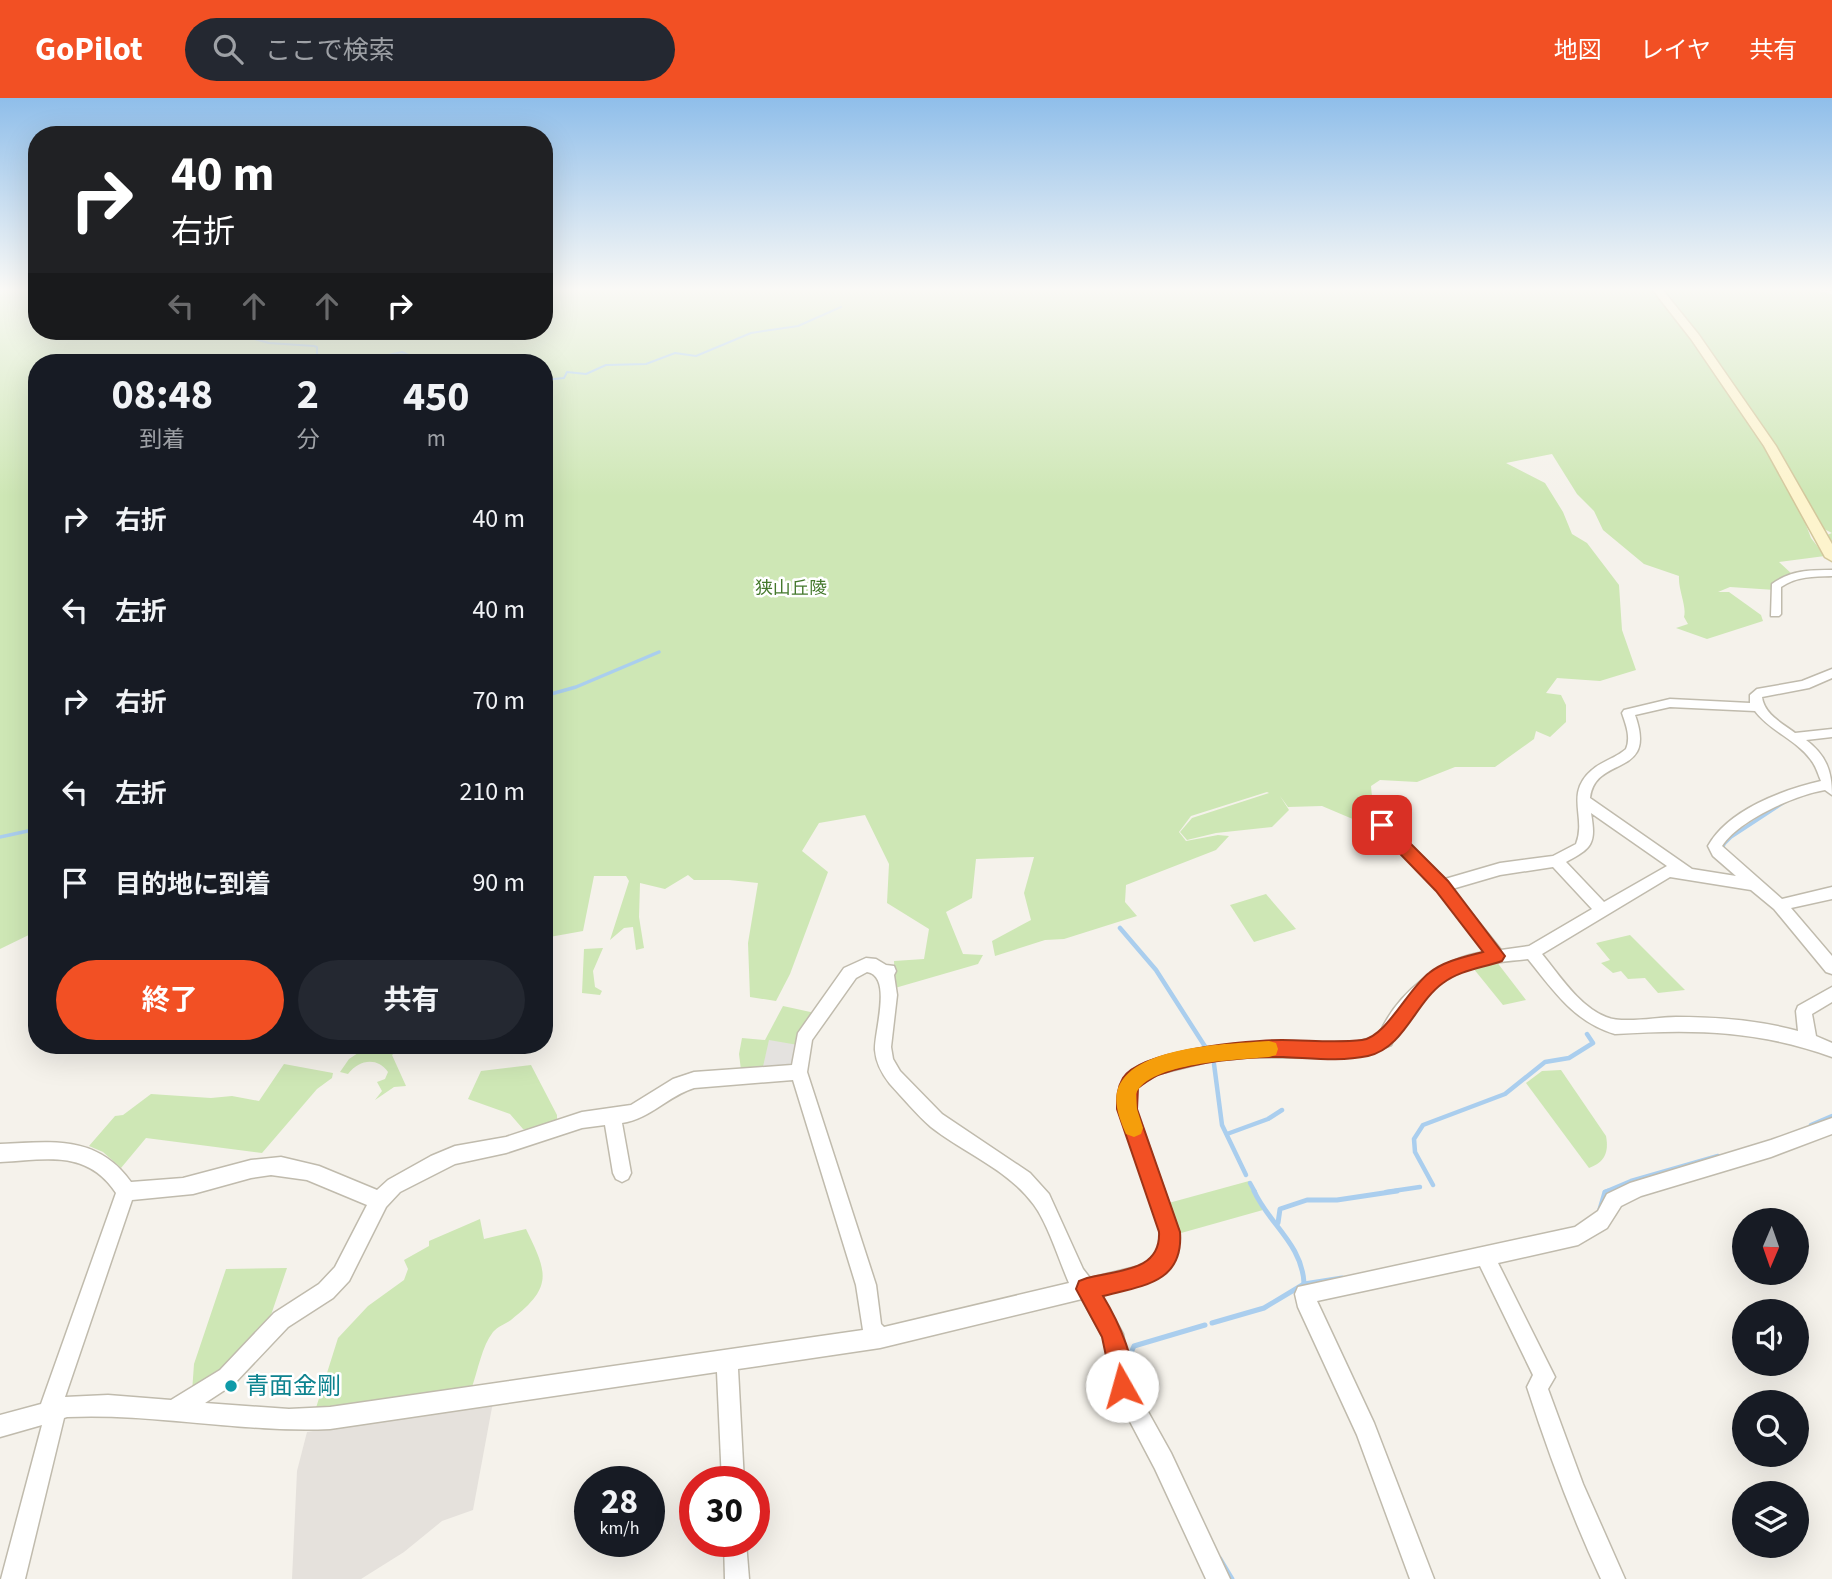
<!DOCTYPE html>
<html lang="ja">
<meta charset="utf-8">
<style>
body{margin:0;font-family:"Source Sans 3","Noto Sans JP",sans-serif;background:#242831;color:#f1f3f6;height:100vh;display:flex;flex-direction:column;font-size:26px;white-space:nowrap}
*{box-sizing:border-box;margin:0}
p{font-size:23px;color:#9ea1a6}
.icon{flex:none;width:38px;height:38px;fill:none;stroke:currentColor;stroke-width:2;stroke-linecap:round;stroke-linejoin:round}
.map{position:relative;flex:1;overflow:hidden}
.drawer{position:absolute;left:28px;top:256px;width:525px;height:700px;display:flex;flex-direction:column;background:#171b24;border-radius:28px;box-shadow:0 7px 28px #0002}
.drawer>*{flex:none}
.guide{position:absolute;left:28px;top:28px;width:525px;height:214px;border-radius:28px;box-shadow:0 7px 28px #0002;background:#202124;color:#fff;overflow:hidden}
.needle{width:46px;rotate:182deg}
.controls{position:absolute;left:1732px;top:1110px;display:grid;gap:14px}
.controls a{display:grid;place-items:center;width:77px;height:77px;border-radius:50%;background:#171b24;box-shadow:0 7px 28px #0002;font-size:35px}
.speed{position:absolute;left:574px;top:1368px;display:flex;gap:14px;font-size:35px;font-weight:700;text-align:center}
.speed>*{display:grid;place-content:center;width:91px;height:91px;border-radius:50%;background:#171b24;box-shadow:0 7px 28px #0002;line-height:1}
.speed small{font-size:18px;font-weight:400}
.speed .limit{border:10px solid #d22;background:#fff;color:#111}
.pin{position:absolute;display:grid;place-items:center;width:60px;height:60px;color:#fff;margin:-30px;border-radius:14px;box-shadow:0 4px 10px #0006}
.me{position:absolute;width:77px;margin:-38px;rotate:353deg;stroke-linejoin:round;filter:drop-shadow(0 0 5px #0008)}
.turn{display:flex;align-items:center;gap:24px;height:147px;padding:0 28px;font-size:32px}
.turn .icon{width:91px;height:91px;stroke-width:2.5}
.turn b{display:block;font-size:49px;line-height:60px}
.lanes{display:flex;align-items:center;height:66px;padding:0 28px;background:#0003;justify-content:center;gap:35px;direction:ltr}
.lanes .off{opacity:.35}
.eta{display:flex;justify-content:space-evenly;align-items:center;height:119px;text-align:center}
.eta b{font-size:42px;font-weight:700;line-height:49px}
.button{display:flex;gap:14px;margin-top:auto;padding:14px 28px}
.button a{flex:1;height:80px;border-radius:42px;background:#f25024;color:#fff;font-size:28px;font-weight:700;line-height:80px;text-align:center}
.button a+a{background:#242831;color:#f1f3f6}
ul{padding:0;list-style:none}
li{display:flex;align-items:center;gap:21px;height:91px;padding:0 28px}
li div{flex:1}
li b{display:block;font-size:26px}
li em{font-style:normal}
header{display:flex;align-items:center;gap:42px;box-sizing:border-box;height:98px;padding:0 35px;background:#f25024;color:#fff}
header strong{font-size:33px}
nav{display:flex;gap:38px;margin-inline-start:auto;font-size:24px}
.search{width:490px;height:63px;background:#242831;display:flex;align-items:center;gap:18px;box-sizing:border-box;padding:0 24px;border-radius:38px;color:#9ea1a6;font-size:26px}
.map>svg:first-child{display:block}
</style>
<header>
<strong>GoPilot</strong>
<div class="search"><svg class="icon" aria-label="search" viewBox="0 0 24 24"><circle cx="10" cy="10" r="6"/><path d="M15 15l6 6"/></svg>ここで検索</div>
<nav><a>地図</a><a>レイヤ</a><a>共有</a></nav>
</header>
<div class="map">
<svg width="1832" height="1481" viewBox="0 0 1832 1481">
<rect width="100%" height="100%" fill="#f5f2eb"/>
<path fill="#e5e1dc" d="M493 1304 473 1412 442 1423 404 1454 361 1481H292L297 1373 307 1334Z"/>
<g fill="#cee7b5">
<path d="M0 191H37V233H544V191H1811L1832 196V444L1827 437 1832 435 1824 431 1820 424 1803 419 1811 440 1825 458 1779 464 1793 477 1775 492 1730 489 1718 494H1729L1761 517 1763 523 1707 541 1676 530 1688 526 1684 519C1687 508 1678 492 1679 478L1644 466 1603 432 1594 413 1577 396 1552 356 1506 365 1545 385 1563 414 1572 436 1587 445 1619 487 1622 532 1636 572 1600 583 1557 580 1546 595 1561 597 1566 607V624L1550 639 1536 633 1534 641 1495 669H1455L1417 684 1380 682 1371 688 1374 721 1355 722 1322 708 1288 709 1280 698 1289 712 1272 729 1216 735 1187 742 1180 734 1192 720 1269 695 1267 694 1191 718 1179 734 1186 743 1218 737 1229 738 1216 752 1126 787 1125 804 1137 818 1064 841 1045 842 995 858 992 843 1031 822 1024 795 1034 759 976 761 972 800 946 814 963 856 983 857 978 866 895 890 894 863 924 861 929 831 887 805 889 766 865 717 819 725 802 753 828 774 790 876 776 903 750 899 748 845 758 785 729 782H694L688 777 665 791 640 785 639 819 644 850 636 852 633 829 624 830 610 842 629 783 626 778H594L583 833 544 840V264H37V833L0 851Z"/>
<path d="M1266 796 1296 831 1254 844 1230 807Z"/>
<path d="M1630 837 1685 892 1658 895 1645 880 1628 881 1621 873 1613 875 1601 865 1610 862 1596 845Z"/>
<path d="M603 850 593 873 595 889 602 893 600 897 582 895 584 851Z"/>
<path d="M1496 863 1526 902 1503 907 1473 870Z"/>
<path d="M783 908 815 915C798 948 782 974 741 972L739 956 742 940 765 942Z"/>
<path d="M370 947H404L392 957 406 988 394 989 375 1002 382 993 377 984 385 981 388 974C378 959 359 961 348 976L340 974 349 961Z"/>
<path d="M284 966 333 975 332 980 317 991 262 1055 146 1040 121 1070 103 1054 89 1048 115 1018 123 1017 151 996 211 1000 232 998 259 1003Z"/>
<path d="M531 967 557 1017V1023L529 1032 523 1031 510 1016 468 1001 481 973Z"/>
<path d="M1561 972 1606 1038C1609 1054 1605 1064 1589 1070L1526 985 1542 973Z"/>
<path d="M1249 1083 1263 1112 1174 1137 1165 1106Z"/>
<path d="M480 1121 484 1141 526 1131C548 1176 553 1189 511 1222 505 1226 498 1228 493 1234 482 1248 478 1272 472 1289L315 1313 338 1240 368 1208 404 1182 408 1171 404 1162 429 1148V1143Z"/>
<path d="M287 1170 271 1217 273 1219 235 1265 192 1294 194 1266 226 1171Z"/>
</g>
<path fill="#e4e2df" d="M769 942 798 947 795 966 790 971 762 973Z"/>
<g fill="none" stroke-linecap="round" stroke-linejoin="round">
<g stroke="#aaceee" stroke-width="2">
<path d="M0 193 9 191"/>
<path d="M247 233 240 237 269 245 314 248 317 249V261L345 264"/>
<path d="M356 264 402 254 422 263 475 262 471 264"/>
<path d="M544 282 564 280 567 274 586 276 606 267 646 266 675 255 696 258 751 235 798 228 841 209"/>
</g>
<g stroke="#aaceee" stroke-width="3.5">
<path d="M544 598 576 589 659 554"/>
<path d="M0 739 37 731"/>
<path d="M1722 753 1724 746 1731 739 1789 701"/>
</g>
<g stroke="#aaceee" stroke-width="4.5">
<path d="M1120 830 1156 872 1206 950"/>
<path d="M1214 966 1222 1027 1246 1077"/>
<path d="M1811 1027 1832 1018"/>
<path d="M1227 1036 1268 1021 1282 1012"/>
<path d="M1250 1085 1255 1094"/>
<path d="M1433 1087 1415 1054 1414 1041 1423 1027 1505 996 1545 964 1569 960 1593 945 1587 936"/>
<path d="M1386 1094 1420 1089"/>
<path d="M1605 1094 1631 1083 1718 1058"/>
</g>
<g stroke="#aaceee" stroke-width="5">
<path d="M1254 1093C1269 1126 1302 1146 1304 1185"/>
<path d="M1600 1111 1605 1094 1608 1093"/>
<path d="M1278 1125 1280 1111 1307 1102H1337L1397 1093"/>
<path d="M1212 1225 1264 1210 1304 1186 1342 1180"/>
<path d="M1130 1275 1129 1259 1134 1248 1205 1227"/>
<path d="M1220 1461 1232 1481"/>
</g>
<g stroke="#c0bbad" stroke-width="3">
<g id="street">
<path d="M1832 472V478C1813 479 1797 478 1781 489V516L1779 518H1771L1772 486C1791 472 1810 472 1832 472Z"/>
<path d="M1832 571V580L1809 590 1762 599C1764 616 1782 625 1795 635L1832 631V639L1806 642C1826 657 1832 673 1832 697L1825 692C1795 697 1739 722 1722 748L1782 801 1832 789V801L1791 810 1832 858V876L1826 874 1774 811 1751 792 1670 779 1542 856C1560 878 1579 908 1606 919 1623 926 1657 919 1676 919 1717 919 1758 922 1798 933L1796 913 1798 908 1832 889V904L1812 916 1816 938 1832 945V959C1757 932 1694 931 1615 936 1574 924 1554 893 1528 861 1510 863 1491 864 1473 869 1437 878 1406 915 1391 947L1369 956 1335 960 1252 959 1211 963 1158 976 1137 989 1135 996 1136 1011 1179 1134C1180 1185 1141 1187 1101 1197L1123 1236 1132 1285 1171 1355 1230 1481H1206L1155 1371 1115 1295 1103 1239 1082 1201 880 1250 738 1271 744 1384H722L717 1274 330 1331C242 1335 155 1315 67 1319L64 1320 25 1481H1L42 1327 0 1339V1317L41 1306 116 1095C87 1051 46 1062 0 1064V1046C51 1044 97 1036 131 1084L183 1080 251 1062 281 1059 319 1068 377 1092 388 1082 431 1058 455 1048 506 1039 582 1014 631 1007 673 981 694 974 792 967 798 935 844 870 866 860 876 861 886 867 894 868 896 873 894 877 897 897 891 949 893 961 900 973 942 1016 1030 1075 1049 1096 1083 1171 1090 1180 1144 1167 1159 1152 1161 1134 1118 1011C1118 1000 1118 990 1124 980 1134 966 1156 961 1172 957 1198 951 1224 946 1251 945 1292 943 1340 954 1379 937 1396 896 1440 860 1485 854L1437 792 1377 731 1375 727 1377 723H1387L1445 781 1500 765 1553 758 1576 746C1587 719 1564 696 1592 672 1602 663 1616 660 1626 651 1631 639 1626 627 1622 615L1624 612 1670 601 1750 605V597L1757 591 1802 583ZM1670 609 1755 613C1770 633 1797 642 1811 662 1816 668 1818 676 1821 683 1782 692 1728 712 1708 748L1713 758 1736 778 1692 771 1590 700C1595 656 1658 681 1635 617ZM1591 715 1667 768 1604 804 1566 764C1593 750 1596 745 1591 715ZM1553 769 1592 811 1529 848 1501 852 1452 791 1500 777ZM867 874C893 878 874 934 875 952 876 965 882 976 890 986 903 1000 917 1017 931 1029 964 1055 1009 1072 1034 1107 1048 1126 1059 1162 1069 1185L884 1229 881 1226 876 1187 807 974 812 942 856 880ZM793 982 856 1187 863 1232 330 1309 289 1311 205 1305 234 1286 288 1229 333 1200 349 1183 386 1109 400 1094 455 1066 506 1055 582 1030 605 1027 613 1075 616 1081 622 1084 628 1081 631 1075 622 1025C650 1021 668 998 694 990ZM271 1077 307 1082 367 1107 335 1169 319 1186 274 1215 220 1272 171 1302 108 1297 65 1299 132 1102 193 1096 251 1080Z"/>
<path d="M1832 1020V1036L1771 1059 1641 1098 1621 1108 1607 1130 1578 1147 1498 1165 1555 1279 1548 1291 1583 1386 1625 1481H1601C1572 1419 1548 1354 1527 1289L1533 1277 1480 1168 1317 1203 1374 1325 1434 1481H1410L1357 1337 1298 1209 1295 1196 1298 1189 1575 1129 1598 1113 1607 1096 1630 1085 1771 1042Z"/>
<path d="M724 1444H746L749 1481H725Z"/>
</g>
</g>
<g stroke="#d3c79c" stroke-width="3">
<path id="secondary" d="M1652 191H1662L1699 237 1776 348 1832 446V463L1825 459 1764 348 1691 241Z"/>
</g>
<use href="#street" fill="#fff" fill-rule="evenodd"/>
<use href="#secondary" fill="#fdf4cd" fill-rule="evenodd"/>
</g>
<linearGradient id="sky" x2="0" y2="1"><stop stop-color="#8fbeea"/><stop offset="0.48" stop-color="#faf9f6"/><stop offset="1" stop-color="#faf9f6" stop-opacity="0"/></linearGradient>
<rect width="1832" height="398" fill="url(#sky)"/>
<path fill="#f25024" stroke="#9d3417" stroke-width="2" d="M1382 721 1388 723 1448 783 1505 858 1502 863C1482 870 1460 872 1443 885 1415 905 1404 950 1368 958 1340 964 1311 960 1283 959 1244 958 1198 964 1161 976 1153 978 1145 985 1138 990L1137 1011 1180 1134C1184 1185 1142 1188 1103 1198 1117 1221 1141 1270 1131 1296L1122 1300 1114 1296 1102 1239 1076 1191 1079 1183 1087 1180C1117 1172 1161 1174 1159 1134L1117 1011C1117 1000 1117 990 1123 980 1141 952 1249 942 1282 942 1309 942 1335 945 1362 942 1386 939 1408 891 1429 875 1444 863 1464 859 1483 854L1436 793 1376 731 1374 727Z"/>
<path fill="#f59e0b" d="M1269 943 1276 945 1278 951 1276 957 1269 959C1238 962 1149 964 1136 996L1137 1011 1143 1030 1141 1036 1134 1039 1126 1036C1121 1024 1114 1008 1117 994 1129 947 1229 946 1269 943Z"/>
<circle fill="#0f9aa8" stroke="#fff" stroke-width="2.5" cx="231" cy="1288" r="7"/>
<g text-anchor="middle" stroke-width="5" stroke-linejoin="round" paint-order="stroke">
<g font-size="18" fill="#45792d" stroke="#fff">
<text x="791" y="496">狭山丘陵</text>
</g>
<g font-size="24" fill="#0d838f" stroke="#fff" text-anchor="start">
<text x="245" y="1296">青面金剛</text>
</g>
</g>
</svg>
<div class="controls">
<a><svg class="needle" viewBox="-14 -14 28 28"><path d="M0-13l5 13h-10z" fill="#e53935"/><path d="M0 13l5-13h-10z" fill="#9ea1a6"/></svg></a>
<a><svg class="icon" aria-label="sound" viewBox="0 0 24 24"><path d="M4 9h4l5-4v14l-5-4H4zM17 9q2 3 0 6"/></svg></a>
<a><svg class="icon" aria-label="search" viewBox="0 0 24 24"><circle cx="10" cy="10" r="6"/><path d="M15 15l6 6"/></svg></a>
<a><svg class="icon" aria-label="layers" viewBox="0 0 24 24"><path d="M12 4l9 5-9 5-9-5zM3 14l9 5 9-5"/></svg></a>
</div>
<div class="speed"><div>28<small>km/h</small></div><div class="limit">30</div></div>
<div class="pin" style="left:1382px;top:727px;background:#d93025"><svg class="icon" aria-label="arrive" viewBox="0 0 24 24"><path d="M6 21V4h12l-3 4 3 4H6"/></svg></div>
<svg class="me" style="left:1122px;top:1288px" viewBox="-20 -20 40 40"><circle r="19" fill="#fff"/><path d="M0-13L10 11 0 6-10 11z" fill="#f25024"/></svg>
<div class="guide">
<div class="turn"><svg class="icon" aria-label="right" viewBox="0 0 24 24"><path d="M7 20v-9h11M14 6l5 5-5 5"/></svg><div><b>40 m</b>右折</div></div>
<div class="lanes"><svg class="icon off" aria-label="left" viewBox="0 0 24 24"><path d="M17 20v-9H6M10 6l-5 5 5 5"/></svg><svg class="icon off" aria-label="ahead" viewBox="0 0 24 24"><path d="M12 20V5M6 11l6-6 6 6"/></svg><svg class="icon off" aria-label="ahead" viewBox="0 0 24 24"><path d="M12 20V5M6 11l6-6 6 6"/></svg><svg class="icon" aria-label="right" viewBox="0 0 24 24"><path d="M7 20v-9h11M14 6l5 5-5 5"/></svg></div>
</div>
<section class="drawer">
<div class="eta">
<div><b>08:48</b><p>到着</p></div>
<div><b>2</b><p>分</p></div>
<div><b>450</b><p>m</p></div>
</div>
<ul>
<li><svg class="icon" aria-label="right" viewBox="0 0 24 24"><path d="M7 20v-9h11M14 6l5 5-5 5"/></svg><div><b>右折</b></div><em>40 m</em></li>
<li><svg class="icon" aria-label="left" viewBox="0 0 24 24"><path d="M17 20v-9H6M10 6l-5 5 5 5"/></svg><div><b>左折</b></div><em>40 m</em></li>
<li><svg class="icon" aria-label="right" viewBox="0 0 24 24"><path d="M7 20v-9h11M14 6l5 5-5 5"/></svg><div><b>右折</b></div><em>70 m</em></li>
<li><svg class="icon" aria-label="left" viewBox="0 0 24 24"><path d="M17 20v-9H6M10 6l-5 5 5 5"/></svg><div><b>左折</b></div><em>210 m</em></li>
<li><svg class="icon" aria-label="arrive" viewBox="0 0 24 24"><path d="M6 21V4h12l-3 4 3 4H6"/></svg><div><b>目的地に到着</b></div><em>90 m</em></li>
</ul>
<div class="button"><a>終了</a><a>共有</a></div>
</section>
</div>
